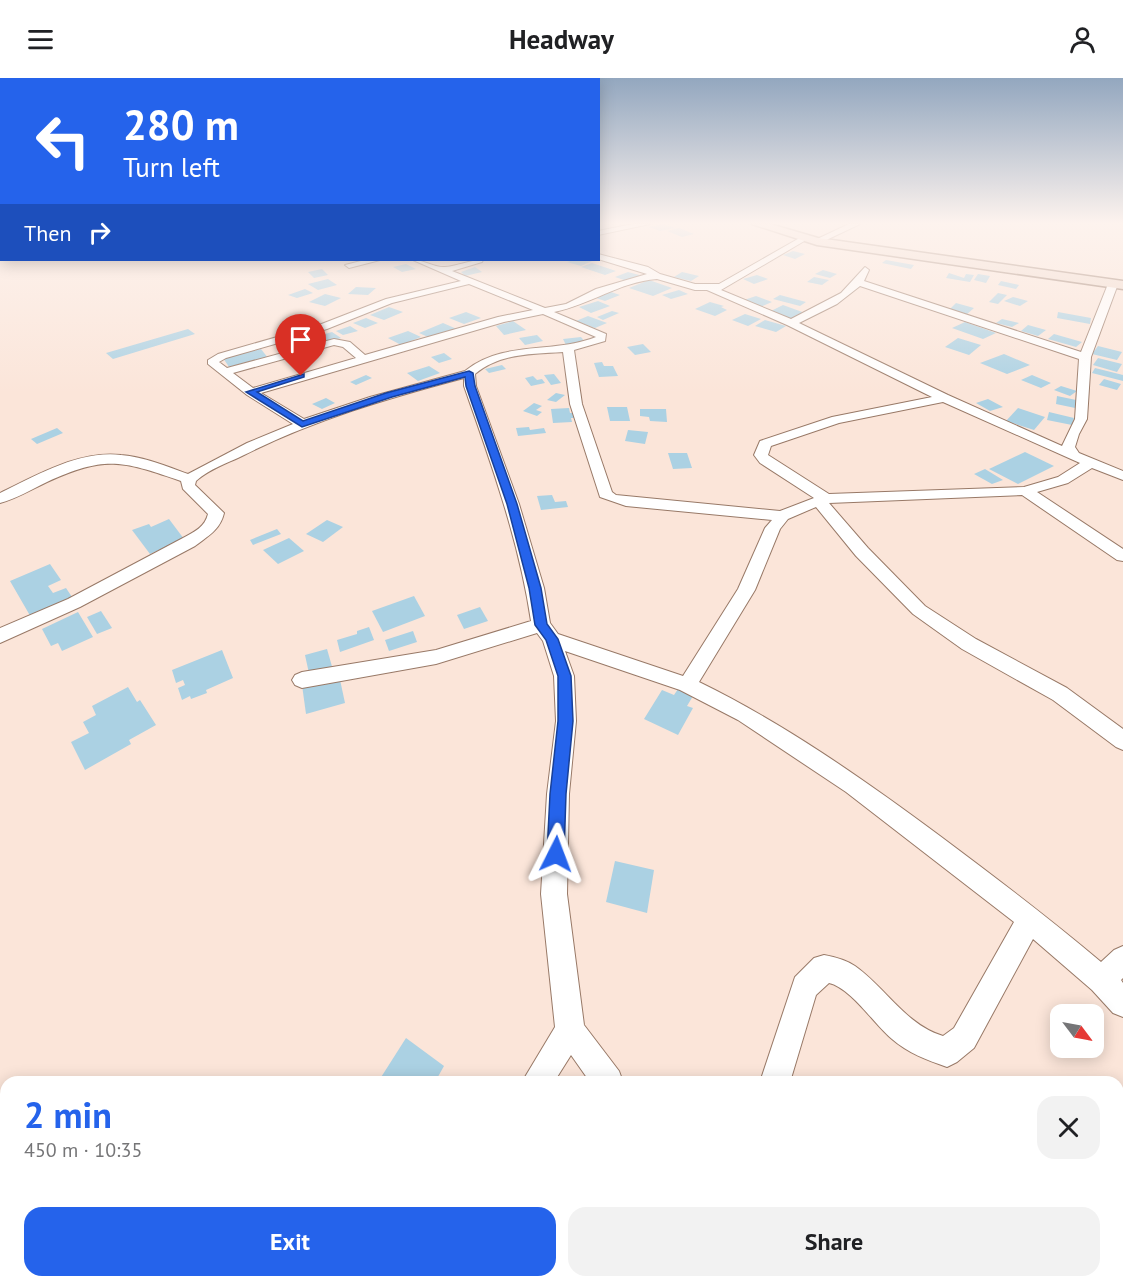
<!DOCTYPE html>
<meta charset="utf-8">
<style>
body{margin:0;font-family:"PT Sans",sans-serif;background:#f2f2f2;color:#202124;height:100vh;display:flex;flex-direction:column;font-size:22px;white-space:nowrap}
*{box-sizing:border-box;margin:0}
p{font-size:20px;color:#757577}
.icon{flex:none;width:33px;height:33px;fill:none;stroke:currentColor;stroke-width:2;stroke-linecap:round;stroke-linejoin:round}
.map{position:relative;flex:1;overflow:hidden}
.drawer{position:absolute;left:0px;top:998px;width:1124px;height:212px;display:flex;flex-direction:column;background:#fff;border-radius:18px 18px 0 0;box-shadow:0 3px 15px #0003}
.drawer>*{flex:none}
.top-card{position:absolute;left:0px;top:0px;width:600px;height:183px;box-shadow:0 3px 15px #0003;background:#2563eb;color:#fff;overflow:hidden}
.needle{width:39px;rotate:122deg}
.buttons{position:absolute;left:1050px;top:926px;display:grid;gap:12px}
.buttons a{display:grid;place-items:center;width:54px;height:54px;border-radius:12px;background:#fff;box-shadow:0 3px 15px #0003;font-size:30px}
.pin{position:absolute;display:grid;place-items:center;width:51px;height:51px;color:#fff;margin:-62px -26px;border-radius:50% 50% 50% 0;rotate:-45deg;box-shadow:0 0 6px #0007}
.pin .icon{rotate:45deg}
.me{position:absolute;width:66px;margin:-33px;rotate:3deg;stroke-linejoin:round;filter:drop-shadow(0 0 4px #0008)}
.turn{display:flex;align-items:center;gap:21px;height:126px;padding:0 24px;font-size:27px}
.turn .icon{width:78px;height:78px;stroke-width:2.5}
.turn b{display:block;font-size:42px;line-height:51px}
.then{display:flex;align-items:center;height:57px;padding:0 24px;background:#0003;gap:12px;font-size:22px}
.round{display:grid;place-items:center;flex:none;width:63px;height:63px;border-radius:18px;background:#f2f2f2}
.headline{display:flex;align-items:center;justify-content:space-between;height:102px;padding:0 24px}
h1{font-size:36px;font-weight:800;line-height:45px;color:#2563eb}
.button{display:flex;gap:12px;margin-top:auto;padding:12px 24px}
.button a{flex:1;height:69px;border-radius:18px;background:#2563eb;color:#fff;font-size:24px;font-weight:800;line-height:69px;text-align:center}
.button a+a{background:#f2f2f2;color:#202124}
header{display:flex;justify-content:space-between;align-items:center;height:78px;padding:0 24px;background:#fff;font-size:27px;font-weight:800}
.map>svg:first-child{display:block}
</style>
<header><svg class="icon" aria-label="menu" viewBox="0 0 24 24"><path d="M4 6h16M4 12h16M4 18h16"/></svg>Headway<svg class="icon" aria-label="person" viewBox="0 0 24 24"><circle cx="12" cy="8" r="4"/><path d="M4 21q1-7 8-7t8 7"/></svg></header>
<div class="map">
<svg width="1123" height="1208" viewBox="0 0 1123 1208">
<rect width="100%" height="100%" fill="#fbe5d9"/>
<g fill="#abd1e3">
<path d="M664 146 675 150 660 153 649 149Z"/>
<path d="M679 150 694 156 682 159 667 153Z"/>
<path d="M793 173 805 176 795 181 783 177Z"/>
<path d="M573 182H586L592 183 581 188 567 184Z"/>
<path d="M886 182 914 187 911 191 882 185Z"/>
<path d="M592 185 616 193 605 197 581 189Z"/>
<path d="M406 186 416 191 402 194 393 189Z"/>
<path d="M475 189 482 194 465 198 461 194Z"/>
<path d="M322 191 328 197 314 200 308 194Z"/>
<path d="M823 192 837 196 830 200 815 196Z"/>
<path d="M628 194 643 198 630 204 615 199Z"/>
<path d="M682 194 699 198 691 203 674 199Z"/>
<path d="M949 195 964 200 966 196 974 197 970 204 946 200Z"/>
<path d="M978 196 990 198 986 205 974 202Z"/>
<path d="M757 197 768 201 754 206 743 201Z"/>
<path d="M814 199 829 202 822 207 807 204Z"/>
<path d="M328 201 337 207 318 212 308 206Z"/>
<path d="M649 202 672 210 653 218 629 210Z"/>
<path d="M1001 203 1019 207 1016 211 998 207Z"/>
<path d="M356 209 376 210 368 217 348 216Z"/>
<path d="M305 211 313 215 297 220 288 217Z"/>
<path d="M679 212 688 216 671 221 662 217Z"/>
<path d="M611 214 620 217 605 223 596 220Z"/>
<path d="M998 215 1007 217 998 226 989 224Z"/>
<path d="M325 216 341 220 325 228 309 224Z"/>
<path d="M780 217 806 224 800 228 773 221Z"/>
<path d="M756 218 772 224 758 230 741 223Z"/>
<path d="M1013 219 1028 223 1020 228 1004 223Z"/>
<path d="M598 223 610 228 591 235 579 229Z"/>
<path d="M710 224 724 228 721 229 727 232 715 238 695 231Z"/>
<path d="M956 225 974 230 966 237 949 232Z"/>
<path d="M783 227 805 235 791 241 769 234Z"/>
<path d="M389 229 403 234 384 242 370 237Z"/>
<path d="M612 233 619 235 603 242 597 239Z"/>
<path d="M466 234 481 240 464 246 449 240Z"/>
<path d="M1058 234 1091 240 1090 246 1057 240Z"/>
<path d="M745 236 761 241 748 248 732 242Z"/>
<path d="M588 238 607 245 595 250 576 243Z"/>
<path d="M366 240 378 245 365 250 353 245Z"/>
<path d="M1002 241 1019 245 1012 249 996 245Z"/>
<path d="M765 242 786 248 776 254 755 248Z"/>
<path d="M513 243 526 252 504 257 496 248Z"/>
<path d="M965 244 996 255 983 261 952 250Z"/>
<path d="M443 245 459 252 435 262 419 255Z"/>
<path d="M1028 247 1046 252 1038 258 1021 253Z"/>
<path d="M350 248 358 253 343 257 336 253Z"/>
<path d="M188 251 195 256 113 281 106 275Z"/>
<path d="M408 253 421 259 401 267 388 260Z"/>
<path d="M332 254 341 260 327 264 318 258Z"/>
<path d="M1054 256 1082 264 1076 269 1048 261Z"/>
<path d="M537 257 543 263 525 267 519 260Z"/>
<path d="M581 259 585 264 566 267 563 261Z"/>
<path d="M958 260 981 267 969 277 945 269Z"/>
<path d="M643 266 651 274 635 277 627 269Z"/>
<path d="M1098 268 1122 274 1117 282 1092 276Z"/>
<path d="M261 271 268 280 229 289 223 280Z"/>
<path d="M444 275 452 281 439 285 431 279Z"/>
<path d="M1004 276 1030 287 1007 296 980 285Z"/>
<path d="M1098 280 1122 286 1117 294 1093 287Z"/>
<path d="M602 284 604 288H613L618 298 599 299 594 285Z"/>
<path d="M502 287 506 291 489 295 485 291Z"/>
<path d="M429 288 440 295 418 303 407 295Z"/>
<path d="M1095 290 1123 297V303L1092 295Z"/>
<path d="M554 296 561 305 551 307 544 297Z"/>
<path d="M366 297 372 300 356 307 350 304Z"/>
<path d="M1032 297 1051 305 1041 310 1021 302Z"/>
<path d="M533 298 537 302 542 301 545 305 531 308 525 300Z"/>
<path d="M1104 301 1121 306 1117 312 1099 307Z"/>
<path d="M1061 308 1077 313 1070 318 1054 312Z"/>
<path d="M556 315 565 317 556 324 547 322Z"/>
<path d="M1057 318 1081 323 1080 331 1056 326Z"/>
<path d="M326 320 335 325 322 331 312 326Z"/>
<path d="M988 321 1003 329 990 333 976 325Z"/>
<path d="M534 325 542 328 536 332 542 334 537 338 523 333Z"/>
<path d="M607 329H627L630 343H610Z"/>
<path d="M569 330 570 335H576L577 340H571L572 344 553 345 551 331Z"/>
<path d="M1018 330 1045 339 1034 352 1006 343Z"/>
<path d="M640 331H666L667 344 650 343 649 339 640 338Z"/>
<path d="M1049 334 1074 340 1072 347 1047 342Z"/>
<path d="M529 349 530 352 544 350 546 355 518 358 516 350Z"/>
<path d="M57 350 63 355 37 366 31 361Z"/>
<path d="M628 352 648 354 645 366 625 363Z"/>
<path d="M1025 374 1054 388 1018 406 989 391Z"/>
<path d="M668 375H687L692 390 673 391Z"/>
<path d="M985 391 1003 402 992 406 974 396Z"/>
<path d="M552 417 555 424 566 423 568 429 541 432 537 418Z"/>
<path d="M169 441 184 461 163 472 161 471 150 476 132 452 149 446 151 449Z"/>
<path d="M327 442 343 449 323 464 306 456Z"/>
<path d="M277 451 281 456 253 467 250 462Z"/>
<path d="M289 460 304 473 278 486 263 472Z"/>
<path d="M50 486 61 502 48 508 53 515 66 510 74 522 32 541 10 503Z"/>
<path d="M414 518 425 538 383 554 372 533Z"/>
<path d="M480 529 488 543 464 551 457 537Z"/>
<path d="M101 533 112 550 97 556 87 539Z"/>
<path d="M78 534 93 559 62 573 58 565 51 568 42 551Z"/>
<path d="M369 549 374 562 340 574 337 562 357 556V553Z"/>
<path d="M413 553 417 564 389 573 385 562Z"/>
<path d="M327 571 333 592 310 600 305 577Z"/>
<path d="M222 572 233 600 206 612 207 615 191 621 190 618 182 622 178 610 185 607 183 602 176 605 172 592Z"/>
<path d="M339 597 345 625 306 636 302 607Z"/>
<path d="M128 609 137 624 140 622 156 647 129 662 131 666 85 692 71 664 89 655 83 644 96 637 92 628Z"/>
<path d="M678 611 693 618 687 628 693 630 678 657 644 641 662 612 674 617Z"/>
<path d="M615 783 654 792 647 835 606 824Z"/>
<path d="M406 960 444 988 435 1004H378Z"/>
</g>
<g fill="none" stroke-linecap="round" stroke-linejoin="round">
<g stroke="#987967" stroke-width="2">
<g id="street">
<path d="M633 146H650L598 157V153Z"/>
<path d="M849 146H860L820 165 813 163Z"/>
<rect x="0" y="150" width="2" height="4"/>
<path d="M803 158H806V162L721 212 791 241 841 215 865 189 869 192 864 203 1081 274 1108 206 1113 203 1118 206 1091 279 1087 341 1079 356 1075 369 1079 375 1123 393V402L1092 390 1068 405 1037 414 1123 471V483L1117 482 1022 417 829 425 868 470 925 528 976 561 1067 610 1123 651V672L1116 669 1053 622 962 571 913 536 856 478 816 429 788 441 780 451 755 512 699 604C785 646 863 701 940 758 995 799 1049 840 1101 884L1114 872 1123 868V900L1121 902 1123 905V939L1113 935 1092 912 1033 861 974 970 957 984 947 989C927 982 908 975 892 961 874 946 851 910 829 905L816 917 790 1004H760L795 899 814 880 824 877C835 879 846 882 855 888 886 910 906 947 943 958L954 950 1014 844 846 714 738 642 680 612 565 573 574 598 576 643 569 716 567 816 584 947 619 993 623 1004H590L571 977 554 1004H522L555 949 541 816 547 716 556 643 554 598 543 563 537 555 436 586 302 610 295 607 292 602 295 597 302 594 436 572 531 543C519 462 491 385 464 308V300C388 320 314 342 244 377 228 385 209 391 196 403L195 407 224 435C220 452 208 458 195 468L80 529 0 565V550L68 521 183 460C194 454 205 449 208 436L183 411 181 403C122 383 106 377 47 404 32 411 16 421 0 425V415C36 398 79 372 121 377 144 379 166 388 188 396L247 365 293 346 247 317 208 286V282L218 276 319 247 386 221 461 203 413 182C424 182 435 190 445 189 458 188 469 182 483 182L482 184 452 193 545 230 566 226 596 211 647 196 598 181V176L648 189 660 196 695 206H719ZM657 201 695 212H707L787 247 932 319 832 339 760 363 754 377 760 385 814 420 780 433 616 417 612 414 582 326 574 272 605 263 606 256 554 234C590 227 619 204 657 201ZM469 206 533 232 498 239 365 277 350 264 334 261 227 290 219 284 226 280 327 251 392 225ZM860 208 1079 281 1075 341 1062 368 948 317 799 245 837 226ZM543 236 596 259C553 276 503 262 465 293L370 319 304 341 261 315 504 244ZM334 267 343 269 356 280 253 310 233 295ZM563 274 570 326 600 419 626 428 772 442 765 450 738 511 683 598 558 556 550 545 544 510 519 426 476 308 475 296C500 275 532 276 563 274ZM943 324 1080 385 1058 399 1024 409 829 416 768 377 771 368 839 345Z"/>
<path d="M365 182H380L349 190 345 187Z"/>
<path d="M389 1203H427L424 1208H387Z"/>
<path d="M659 1203H695L694 1208H658Z"/>
</g>
</g>
<g stroke="#987967" stroke-width="3">
<path id="secondary" d="M752 146H770L818 160 1123 203V211L817 167Z"/>
</g>
<use href="#street" fill="#fff" fill-rule="evenodd"/>
<use href="#secondary" fill="#f0dacd" fill-rule="evenodd"/>
</g>
<linearGradient id="sky" x2="0" y2="1"><stop stop-color="#93a7bf"/><stop offset="0.46" stop-color="#fdf3ee"/><stop offset="1" stop-color="#fdf3ee" stop-opacity="0"/></linearGradient>
<rect width="1123" height="315" fill="url(#sky)"/>
<path fill="#2563eb" stroke="#184099" stroke-width="1.5" d="M469 293 473 295 475 308 517 426 541 510 547 546 558 561 571 598 573 643 566 716 564 776 562 782 556 784 550 782 547 776 550 716 558 643V598L546 562 535 547 529 510 507 426 466 308 465 299 392 319 302 349 246 314 304 296V299L257 314 303 343 386 315Z"/>
</svg>
<div class="buttons">
<a><svg class="needle" viewBox="-14 -14 28 28"><path d="M0-13l5 13h-10z" fill="#e53935"/><path d="M0 13l5-13h-10z" fill="#757577"/></svg></a>
</div>
<div class="pin" style="left:301px;top:298px;background:#d93025"><svg class="icon" aria-label="arrive" viewBox="0 0 24 24"><path d="M6 21V4h12l-3 4 3 4H6"/></svg></div>
<svg class="me" style="left:556px;top:776px" viewBox="-20 -20 40 40"><path d="M0-17L14 15 0 8-14 15z" fill="#2563eb" stroke="#fff" stroke-width="4"/></svg>
<div class="top-card">
<div class="turn"><svg class="icon" aria-label="left" viewBox="0 0 24 24"><path d="M17 20v-9H6M10 6l-5 5 5 5"/></svg><div><b>280 m</b>Turn left</div></div>
<div class="then">Then<svg class="icon" aria-label="right" viewBox="0 0 24 24"><path d="M7 20v-9h11M14 6l5 5-5 5"/></svg></div>
</div>
<section class="drawer">
<div class="headline"><div><h1>2 min</h1><p>450 m · 10:35</p></div><a class="round"><svg class="icon" aria-label="close" viewBox="0 0 24 24"><path d="M6 6l12 12M18 6L6 18"/></svg></a></div>
<div class="button"><a>Exit</a><a>Share</a></div>
</section>
</div>
